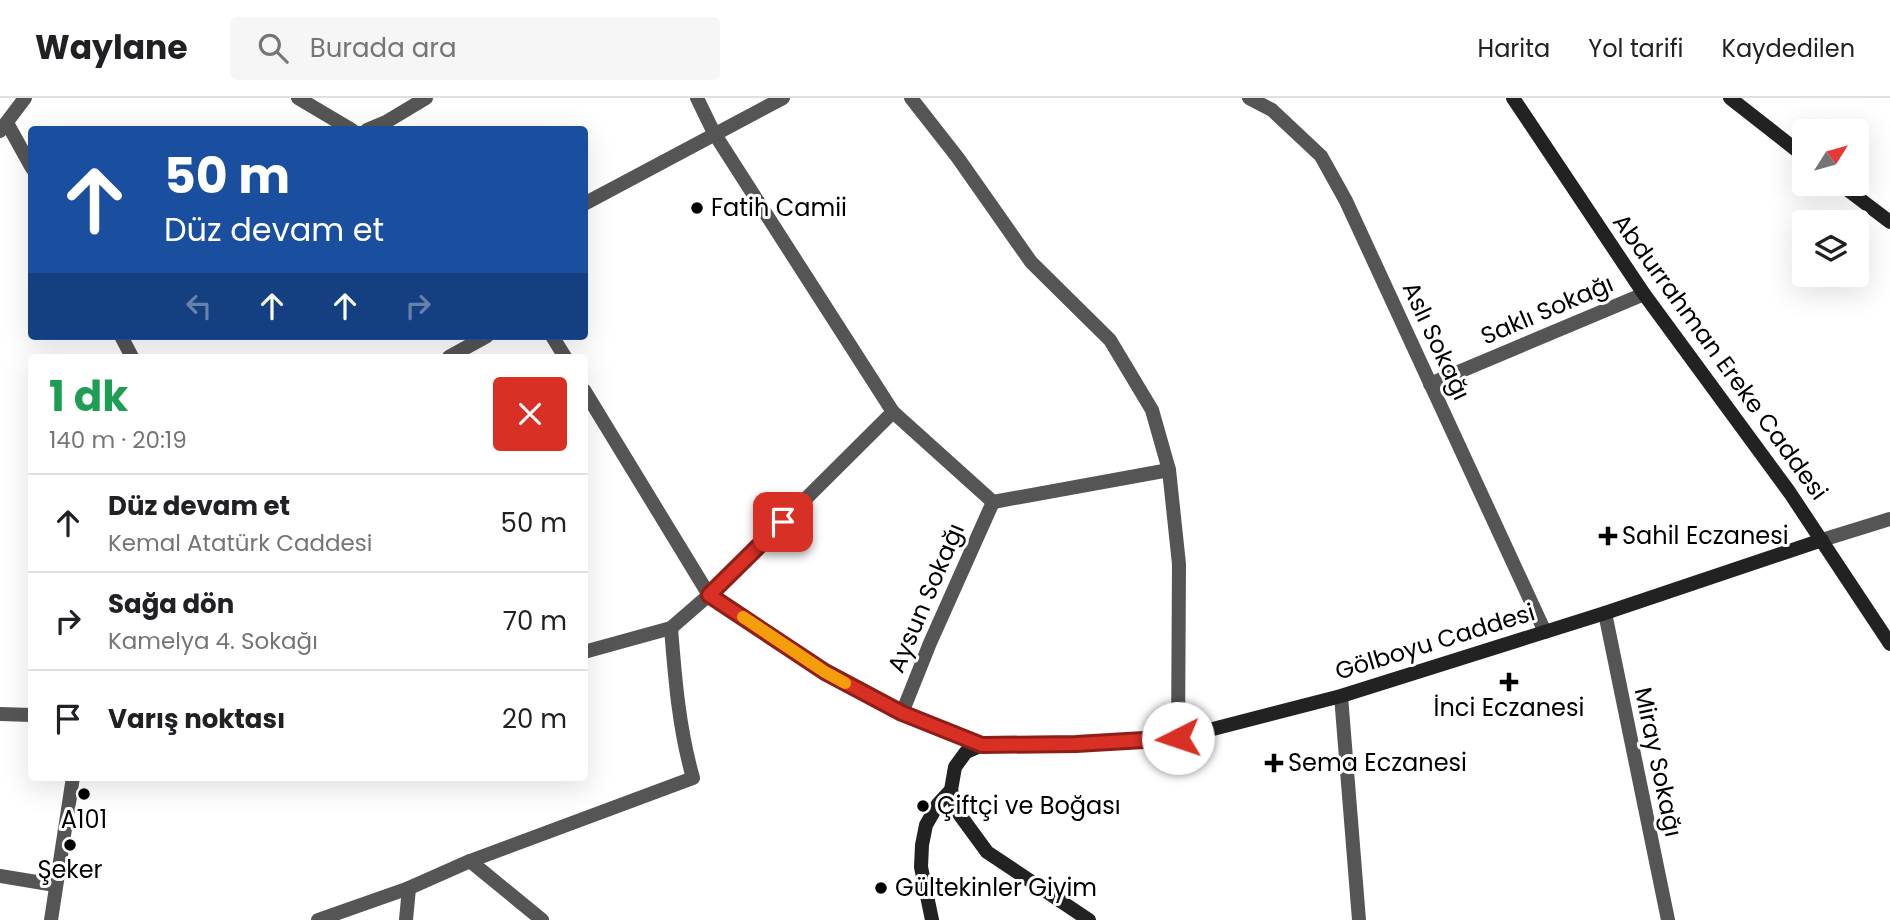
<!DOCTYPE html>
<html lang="tr">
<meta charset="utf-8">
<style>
body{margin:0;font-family:Poppins,sans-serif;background:#f6f6f6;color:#202124;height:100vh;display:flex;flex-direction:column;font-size:26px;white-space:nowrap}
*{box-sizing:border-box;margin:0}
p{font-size:23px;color:#757577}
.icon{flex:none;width:38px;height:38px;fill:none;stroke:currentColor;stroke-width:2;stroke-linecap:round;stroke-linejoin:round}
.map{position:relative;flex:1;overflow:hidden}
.side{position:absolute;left:28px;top:256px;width:560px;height:427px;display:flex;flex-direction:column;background:#fff;border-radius:7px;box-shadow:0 7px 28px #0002}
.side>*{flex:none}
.banner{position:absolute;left:28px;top:28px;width:560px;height:214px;border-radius:7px;box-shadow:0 7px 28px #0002;background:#1a4fa0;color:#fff;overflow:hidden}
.needle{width:46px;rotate:53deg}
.fabs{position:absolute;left:1792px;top:21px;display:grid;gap:14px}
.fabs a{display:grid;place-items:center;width:77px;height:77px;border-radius:7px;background:#fff;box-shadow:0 7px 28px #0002;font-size:35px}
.pin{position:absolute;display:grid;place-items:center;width:60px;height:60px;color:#fff;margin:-30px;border-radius:14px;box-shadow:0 4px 10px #0006}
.me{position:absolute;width:77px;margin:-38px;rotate:266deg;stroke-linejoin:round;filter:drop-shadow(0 0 5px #0008)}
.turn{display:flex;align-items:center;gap:24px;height:147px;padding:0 21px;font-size:32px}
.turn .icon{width:91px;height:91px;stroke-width:2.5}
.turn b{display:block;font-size:49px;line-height:60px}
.lanes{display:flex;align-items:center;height:66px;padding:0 21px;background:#0003;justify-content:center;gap:35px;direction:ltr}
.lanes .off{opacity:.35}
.round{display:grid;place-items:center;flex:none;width:74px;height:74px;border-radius:7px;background:#f6f6f6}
.head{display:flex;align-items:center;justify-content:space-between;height:119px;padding:0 21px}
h1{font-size:42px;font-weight:700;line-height:52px;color:#1e9e55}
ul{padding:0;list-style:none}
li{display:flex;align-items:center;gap:21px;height:98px;padding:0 21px;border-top:2px solid #e0e0e0}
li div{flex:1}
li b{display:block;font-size:26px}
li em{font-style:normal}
header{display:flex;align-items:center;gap:42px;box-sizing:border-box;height:98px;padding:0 35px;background:#fff;border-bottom:2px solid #e0e0e0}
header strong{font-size:33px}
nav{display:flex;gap:38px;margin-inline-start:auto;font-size:24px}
.search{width:490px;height:63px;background:#f6f6f6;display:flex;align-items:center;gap:18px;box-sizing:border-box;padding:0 24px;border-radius:7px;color:#757577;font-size:26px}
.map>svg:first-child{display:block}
</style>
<header>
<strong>Waylane</strong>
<div class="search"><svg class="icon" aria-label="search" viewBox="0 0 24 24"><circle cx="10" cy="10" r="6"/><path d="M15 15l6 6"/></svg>Burada ara</div>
<nav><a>Harita</a><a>Yol tarifi</a><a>Kaydedilen</a></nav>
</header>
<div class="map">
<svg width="1890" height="822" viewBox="0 0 1890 822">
<rect width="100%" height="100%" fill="#fff"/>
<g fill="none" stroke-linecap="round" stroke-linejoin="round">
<g stroke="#555" stroke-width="14">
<path d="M584 554 671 530"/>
<path d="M0 616 32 617"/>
<path d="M0 778 55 787"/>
<path d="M51 822 73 679"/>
</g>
<g stroke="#555" stroke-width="14">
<path d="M298 0 352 32"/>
<path d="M697 0 714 35 893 314 993 404 1169 372"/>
<path d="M911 0 958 60 1031 164 1110 242 1152 312 1169 372 1179 466 1178 640"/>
<path d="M1249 0 1272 12 1321 58 1346 103 1545 534"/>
<path d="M7 25 32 70"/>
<path d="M367 32 386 24 426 0"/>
<path d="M0 33 25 0"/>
<path d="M584 106 783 0"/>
<path d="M121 238 132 259"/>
<path d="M552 238 565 259"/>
<path d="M449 259 487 238"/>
<path d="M1430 286 1644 196"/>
<path d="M584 292 709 497 825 574 902 615 982 647"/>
<path d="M1822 442 1890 421"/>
<path d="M1605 515 1668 822"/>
<path d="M1341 598 1359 822"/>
<path d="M902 615 930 545 993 404"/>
<path d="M470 763 542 822"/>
<path d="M318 822 409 790 470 763 693 680C679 631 675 581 671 530L709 497 893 314"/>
<path d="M406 822 409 790"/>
</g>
<g stroke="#222" stroke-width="14">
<path d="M1513 0 1644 196 1790 395 1890 546"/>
<path d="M1730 0 1804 58"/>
<path d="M1840 86 1890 124"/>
<path d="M951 692 957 713 987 754 1089 822"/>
<path d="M932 822 921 769 922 747 926 727 938 706 951 692 955 669 966 654 982 647 1076 646 1178 640 1341 598 1605 515 1822 442"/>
</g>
</g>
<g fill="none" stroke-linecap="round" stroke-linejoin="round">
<g stroke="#8d1f18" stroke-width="18">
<path id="route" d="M783 424 709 497 825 574 902 615 982 647 1076 646 1178 640"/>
</g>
<use href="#route" stroke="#d93025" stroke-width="12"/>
<path stroke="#f59e0b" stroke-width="12" d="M743 519 825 574 845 585"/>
</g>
<g fill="#000" stroke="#fff" stroke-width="2.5">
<circle cx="697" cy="110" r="7"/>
<path d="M1604.5 427.5h7v7h7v7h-7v7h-7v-7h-7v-7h7z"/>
<path d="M1505.5 573.5h7v7h7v7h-7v7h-7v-7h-7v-7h7z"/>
<path d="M1270.5 654.5h7v7h7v7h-7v7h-7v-7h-7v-7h7z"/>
<circle cx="84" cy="696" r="7"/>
<circle cx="923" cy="708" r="7"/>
<circle cx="70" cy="747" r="7"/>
<circle cx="881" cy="790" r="7"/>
</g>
<g text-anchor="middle" stroke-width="6" stroke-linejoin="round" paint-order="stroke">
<g font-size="24" fill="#000" stroke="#fff" text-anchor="start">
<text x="711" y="118">Fatih Camii</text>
<text x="1622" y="446">Sahil Eczanesi</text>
<text x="1509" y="618" text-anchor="middle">İnci Eczanesi</text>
<text x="1288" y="673">Sema Eczanesi</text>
<text x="937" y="716">Çiftçi ve Boğası</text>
<text x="84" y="730" text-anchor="middle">A101</text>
<text x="70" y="780" text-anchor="middle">Şeker</text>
<text x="895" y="798">Gültekinler Giyim</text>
</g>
<g font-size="24" fill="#000" stroke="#fff">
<text transform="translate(1547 212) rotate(-23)" y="8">Saklı Sokağı</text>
<text transform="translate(1436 243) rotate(65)" y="8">Aslı Sokağı</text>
<text transform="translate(1720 259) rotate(54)" y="8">Abdurrahman Ereke Caddesi</text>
<text transform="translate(926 500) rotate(-67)" y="8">Aysun Sokağı</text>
<text transform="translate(1435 544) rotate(-17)" y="8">Gölboyu Caddesi</text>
<text transform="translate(1658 664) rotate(78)" y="8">Miray Sokağı</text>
</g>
</g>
</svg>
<div class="fabs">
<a><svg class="needle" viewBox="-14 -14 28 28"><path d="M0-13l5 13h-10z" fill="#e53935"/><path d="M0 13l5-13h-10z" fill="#757577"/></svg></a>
<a><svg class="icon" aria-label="layers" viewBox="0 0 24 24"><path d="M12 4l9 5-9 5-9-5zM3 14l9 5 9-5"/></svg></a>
</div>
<div class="pin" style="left:783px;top:424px;background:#d93025"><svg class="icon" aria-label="arrive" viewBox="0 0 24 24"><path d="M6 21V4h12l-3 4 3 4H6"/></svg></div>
<svg class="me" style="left:1178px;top:640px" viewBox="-20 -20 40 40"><circle r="19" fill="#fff"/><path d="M0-13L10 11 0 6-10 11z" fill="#d93025"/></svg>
<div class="banner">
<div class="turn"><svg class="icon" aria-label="ahead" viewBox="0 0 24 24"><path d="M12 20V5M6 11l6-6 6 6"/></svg><div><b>50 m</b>Düz devam et</div></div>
<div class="lanes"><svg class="icon off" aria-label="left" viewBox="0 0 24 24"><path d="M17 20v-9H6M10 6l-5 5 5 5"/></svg><svg class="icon" aria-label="ahead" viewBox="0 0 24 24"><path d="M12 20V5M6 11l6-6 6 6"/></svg><svg class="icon" aria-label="ahead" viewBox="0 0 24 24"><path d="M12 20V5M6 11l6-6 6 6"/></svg><svg class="icon off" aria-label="right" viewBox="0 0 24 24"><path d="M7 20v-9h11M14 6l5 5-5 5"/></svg></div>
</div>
<section class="side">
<div class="head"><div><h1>1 dk</h1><p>140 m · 20:19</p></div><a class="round" style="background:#d93025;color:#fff"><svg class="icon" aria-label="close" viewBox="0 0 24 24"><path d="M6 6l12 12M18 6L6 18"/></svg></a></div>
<ul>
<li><svg class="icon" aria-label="ahead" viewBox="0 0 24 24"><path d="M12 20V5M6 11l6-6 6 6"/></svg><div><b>Düz devam et</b><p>Kemal Atatürk Caddesi</p></div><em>50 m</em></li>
<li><svg class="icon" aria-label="right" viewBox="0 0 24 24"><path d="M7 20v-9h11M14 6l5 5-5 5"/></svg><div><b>Sağa dön</b><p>Kamelya 4. Sokağı</p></div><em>70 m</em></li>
<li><svg class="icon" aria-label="arrive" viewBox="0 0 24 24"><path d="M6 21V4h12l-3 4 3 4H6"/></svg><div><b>Varış noktası</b></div><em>20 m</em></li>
</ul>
</section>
</div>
